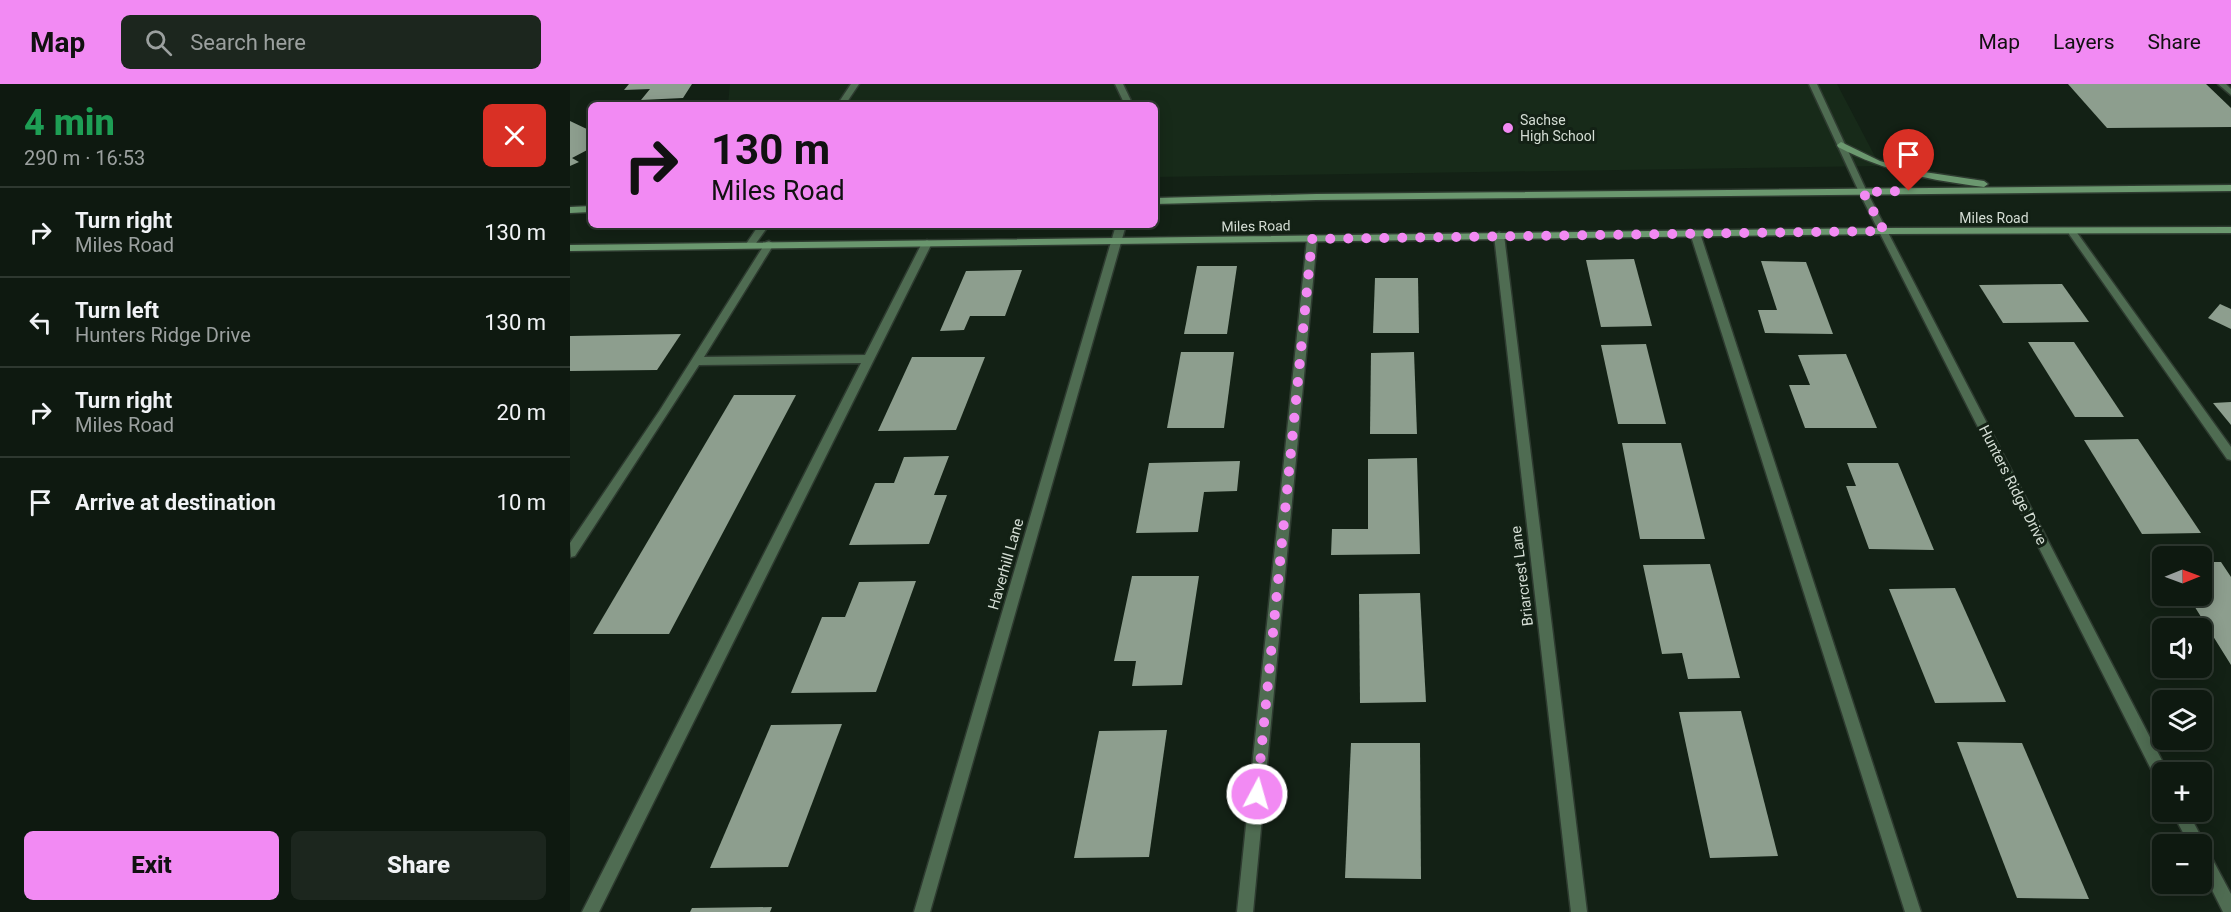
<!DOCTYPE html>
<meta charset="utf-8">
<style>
body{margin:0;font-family:Roboto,sans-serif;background:#1c261e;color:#f1f3f6;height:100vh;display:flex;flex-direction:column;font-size:22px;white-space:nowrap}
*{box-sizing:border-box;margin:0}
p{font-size:20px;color:#9ba09f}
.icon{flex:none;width:33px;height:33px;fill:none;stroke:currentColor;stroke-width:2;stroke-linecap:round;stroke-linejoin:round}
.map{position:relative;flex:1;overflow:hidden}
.details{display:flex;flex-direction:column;background:#0e1910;width:570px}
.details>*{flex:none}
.top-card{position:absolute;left:18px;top:18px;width:570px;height:126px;border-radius:9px;box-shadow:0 3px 15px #0003,0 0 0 2px #2e3830;background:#f28af3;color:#111;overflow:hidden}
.needle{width:39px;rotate:89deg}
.fabs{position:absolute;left:1582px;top:462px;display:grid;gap:12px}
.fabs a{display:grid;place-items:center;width:60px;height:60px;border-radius:9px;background:#0e1910;box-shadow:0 3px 15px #0003,0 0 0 2px #2e3830;font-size:30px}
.pin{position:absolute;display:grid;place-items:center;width:51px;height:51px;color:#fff;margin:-62px -26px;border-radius:50% 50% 50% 0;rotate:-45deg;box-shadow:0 0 6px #0007}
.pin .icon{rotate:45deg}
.me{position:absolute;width:66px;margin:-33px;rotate:6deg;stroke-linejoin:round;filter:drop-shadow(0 0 4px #0008)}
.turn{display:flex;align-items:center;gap:21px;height:126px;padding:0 24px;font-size:27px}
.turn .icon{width:78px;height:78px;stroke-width:2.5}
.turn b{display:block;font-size:42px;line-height:51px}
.round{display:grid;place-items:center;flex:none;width:63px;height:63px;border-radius:9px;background:#1c261e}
.summary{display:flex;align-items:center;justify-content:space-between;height:102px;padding:0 24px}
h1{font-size:36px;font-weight:800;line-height:45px;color:#1e9e55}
.cta{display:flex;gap:12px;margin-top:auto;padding:12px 24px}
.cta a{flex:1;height:69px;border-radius:9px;background:#f28af3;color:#111;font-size:24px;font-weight:800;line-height:69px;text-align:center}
.cta a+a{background:#1c261e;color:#f1f3f6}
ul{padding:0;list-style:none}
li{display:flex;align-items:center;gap:18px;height:90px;padding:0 24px;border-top:2px solid #2e3830}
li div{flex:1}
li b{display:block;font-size:22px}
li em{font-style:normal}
header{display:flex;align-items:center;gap:36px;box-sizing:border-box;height:84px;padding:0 30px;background:#f28af3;color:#111}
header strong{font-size:28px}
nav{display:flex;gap:33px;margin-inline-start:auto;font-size:21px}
.search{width:420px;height:54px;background:#1c261e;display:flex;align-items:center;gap:15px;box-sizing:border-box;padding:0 21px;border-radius:9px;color:#9ba09f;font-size:22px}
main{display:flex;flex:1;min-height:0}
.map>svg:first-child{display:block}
</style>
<header>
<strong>Map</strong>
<div class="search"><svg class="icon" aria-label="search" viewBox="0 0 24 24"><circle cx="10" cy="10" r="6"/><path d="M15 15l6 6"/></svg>Search here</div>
<nav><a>Map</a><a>Layers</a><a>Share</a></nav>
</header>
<main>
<section class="details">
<div class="summary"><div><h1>4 min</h1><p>290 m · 16:53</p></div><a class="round" style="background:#d93025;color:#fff"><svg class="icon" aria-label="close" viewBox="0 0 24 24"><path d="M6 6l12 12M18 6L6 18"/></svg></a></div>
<ul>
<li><svg class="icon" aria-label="right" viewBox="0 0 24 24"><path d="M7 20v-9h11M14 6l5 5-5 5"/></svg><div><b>Turn right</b><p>Miles Road</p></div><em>130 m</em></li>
<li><svg class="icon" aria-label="left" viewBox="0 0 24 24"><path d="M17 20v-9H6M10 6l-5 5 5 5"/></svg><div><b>Turn left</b><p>Hunters Ridge Drive</p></div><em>130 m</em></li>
<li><svg class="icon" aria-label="right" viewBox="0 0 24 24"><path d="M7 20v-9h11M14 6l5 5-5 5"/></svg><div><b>Turn right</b><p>Miles Road</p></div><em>20 m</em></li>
<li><svg class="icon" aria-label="arrive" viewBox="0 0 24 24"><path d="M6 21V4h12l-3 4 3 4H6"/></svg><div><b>Arrive at destination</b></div><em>10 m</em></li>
</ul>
<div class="cta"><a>Exit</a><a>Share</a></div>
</section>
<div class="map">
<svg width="1661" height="828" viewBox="0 0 1661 828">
<rect width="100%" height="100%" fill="#132115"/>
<path fill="#172a19" d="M160 0H1267L1310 82 585 93V21H158Z"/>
<g fill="#8d9e8e">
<path d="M59 0H122L113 14 71 16 80 5 54 6Z"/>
<path d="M1498 0H1636L1661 24V43L1537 44Z"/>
<path d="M0 37 21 47V64L2 74 9 78 0 82Z"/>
<path d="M1064 175 1082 242 1031 243 1016 176Z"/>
<path d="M1191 177 1236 178 1263 250 1195 249 1188 226H1207Z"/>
<path d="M627 182H667L657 250H614Z"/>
<path d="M452 186 435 232H400L394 246 370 247 396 187Z"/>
<path d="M805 194H848L849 249H803Z"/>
<path d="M1492 200 1519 238 1433 239 1409 201Z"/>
<path d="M1650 220 1661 225V245L1638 234Z"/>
<path d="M111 250 87 286 0 287V252Z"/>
<path d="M1458 258H1504L1554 333H1505Z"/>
<path d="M1076 260 1096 340H1048L1031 261Z"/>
<path d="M611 268H664L654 344H597Z"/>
<path d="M844 268 847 350H800L801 269Z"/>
<path d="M1276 270 1307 344H1235L1219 301H1240L1228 271Z"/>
<path d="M342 273H415L386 346 308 347Z"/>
<path d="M164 311H226L99 550H23Z"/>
<path d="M1661 318V341L1643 319Z"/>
<path d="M1568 355 1631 449 1572 450 1514 356Z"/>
<path d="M1052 359H1111L1135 455H1070Z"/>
<path d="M379 372 364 411H377L359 460 279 461 305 399H324L334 373Z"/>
<path d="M847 374 850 470 761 471 762 445H798V375Z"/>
<path d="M670 377 667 407 634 408 628 448 566 449 579 379Z"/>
<path d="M1277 379H1328L1364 466 1299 465 1276 402H1286Z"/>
<path d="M1632 478H1651L1661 493V581L1618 512 1633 510Z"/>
<path d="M1140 480 1170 594 1118 595 1112 569 1092 570 1073 481Z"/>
<path d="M562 492H629L612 601 562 602 566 577H544Z"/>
<path d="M346 497 306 608 221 609 252 533H275L289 498Z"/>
<path d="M1385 504 1436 618 1365 619 1319 505Z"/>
<path d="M850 509 856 618 790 619 789 510Z"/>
<path d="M1171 627 1208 772 1140 774 1109 628Z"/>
<path d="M272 640 218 783 140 784 201 641Z"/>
<path d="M597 646 579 773 504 774 529 647Z"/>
<path d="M1387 658 1452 659 1519 815 1447 814Z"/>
<path d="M781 659H850L851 795 775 794Z"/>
<path d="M202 823 200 828H120L122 824Z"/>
</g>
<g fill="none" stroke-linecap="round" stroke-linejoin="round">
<g stroke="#2e3b30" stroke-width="3">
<g id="service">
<path d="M281 0H289L275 21H267Z"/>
<path d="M545 0H553L563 21H555Z"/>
<path d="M1239 0H1247L1297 108 1296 110H1290L1289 108Z"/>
<path d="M1648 0H1656L1661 5V11Z"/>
<path d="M189 141H199L184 162H178L176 160Z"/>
<path d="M1502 145 1505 146 1661 363V376L1657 375 1499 150V146Z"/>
<path d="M1125 146 1130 149 1351 828H1335L1120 149Z"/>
<path d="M742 152 747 155 683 828H667L737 155Z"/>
<path d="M357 156 362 159 29 828H12L291 279 129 281 5 472 1 473 0 459 90 326 196 158 199 157 204 160 134 273 295 271 352 159Z"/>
</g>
</g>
<g stroke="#2e3b30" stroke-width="3">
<g id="minor">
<path d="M1293 105 1297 108 1598 688H1593V701L1588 699 1289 108Z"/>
<path d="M546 141H556L360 828H344Z"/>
<path d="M929 148 934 151 1017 828H1001L924 151Z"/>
<path d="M1602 728H1618L1635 760 1634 763 1637 765 1661 810V828H1653L1632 786V760H1619Z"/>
</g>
</g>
<g stroke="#2e3b30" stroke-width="3">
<g id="secondary">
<path d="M1271 58 1310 77 1341 86 1414 97 1418 100 1414 103C1360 96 1316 88 1268 63L1267 61Z"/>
<path d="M1661 101V107L746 116 585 120V114L746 110Z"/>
<path d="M21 122V128L0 129V123Z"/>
<path d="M1661 143V149L1314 150 0 167V161L1314 144Z"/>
</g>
</g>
<use href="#service" fill="#4f6c52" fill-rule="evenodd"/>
<use href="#minor" fill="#4f6c52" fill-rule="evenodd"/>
<use href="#secondary" fill="#6b986f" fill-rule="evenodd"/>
</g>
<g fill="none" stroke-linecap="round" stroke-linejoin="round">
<path stroke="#f28af3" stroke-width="10" stroke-dasharray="0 18" d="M687 710 742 155 1314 147 1293 108 1339 107"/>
</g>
<circle fill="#f28af3" stroke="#132115" stroke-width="2" cx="938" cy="44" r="6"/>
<g text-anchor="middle" stroke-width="6" stroke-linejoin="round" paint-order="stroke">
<g font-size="14" fill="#d4ddd4" stroke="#132115" text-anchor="start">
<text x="950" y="41">Sachse<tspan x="950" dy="16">High School</tspan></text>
</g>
<g font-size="14" fill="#d4ddd4" stroke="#132115">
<text x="1424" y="139">Miles Road</text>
<text transform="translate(686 142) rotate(-1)" y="5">Miles Road</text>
</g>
<g font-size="15" fill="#d4ddd4" stroke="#132115">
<text transform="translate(1443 401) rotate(63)" y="5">Hunters Ridge Drive</text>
<text transform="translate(436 480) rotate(-74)" y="5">Haverhill Lane</text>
<text transform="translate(952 492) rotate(-97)" y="5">Briarcrest Lane</text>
</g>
</g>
</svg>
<div class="fabs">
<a><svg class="needle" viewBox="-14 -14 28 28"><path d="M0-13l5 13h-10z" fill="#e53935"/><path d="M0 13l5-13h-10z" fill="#9ba09f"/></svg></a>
<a><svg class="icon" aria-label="sound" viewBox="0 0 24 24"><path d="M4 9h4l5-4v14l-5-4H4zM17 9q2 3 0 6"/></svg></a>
<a><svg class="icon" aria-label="layers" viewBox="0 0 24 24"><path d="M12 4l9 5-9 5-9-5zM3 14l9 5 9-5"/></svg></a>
<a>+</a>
<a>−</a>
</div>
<div class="pin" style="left:1339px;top:107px;background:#d93025"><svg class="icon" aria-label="arrive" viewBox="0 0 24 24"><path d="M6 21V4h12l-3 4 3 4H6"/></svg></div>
<svg class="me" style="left:687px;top:710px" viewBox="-20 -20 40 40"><circle r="17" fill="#f28af3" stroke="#fff" stroke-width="3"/><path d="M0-11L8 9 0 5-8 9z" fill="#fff"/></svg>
<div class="top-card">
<div class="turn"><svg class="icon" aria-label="right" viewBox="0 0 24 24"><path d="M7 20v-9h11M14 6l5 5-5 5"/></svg><div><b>130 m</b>Miles Road</div></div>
</div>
</div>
</main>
